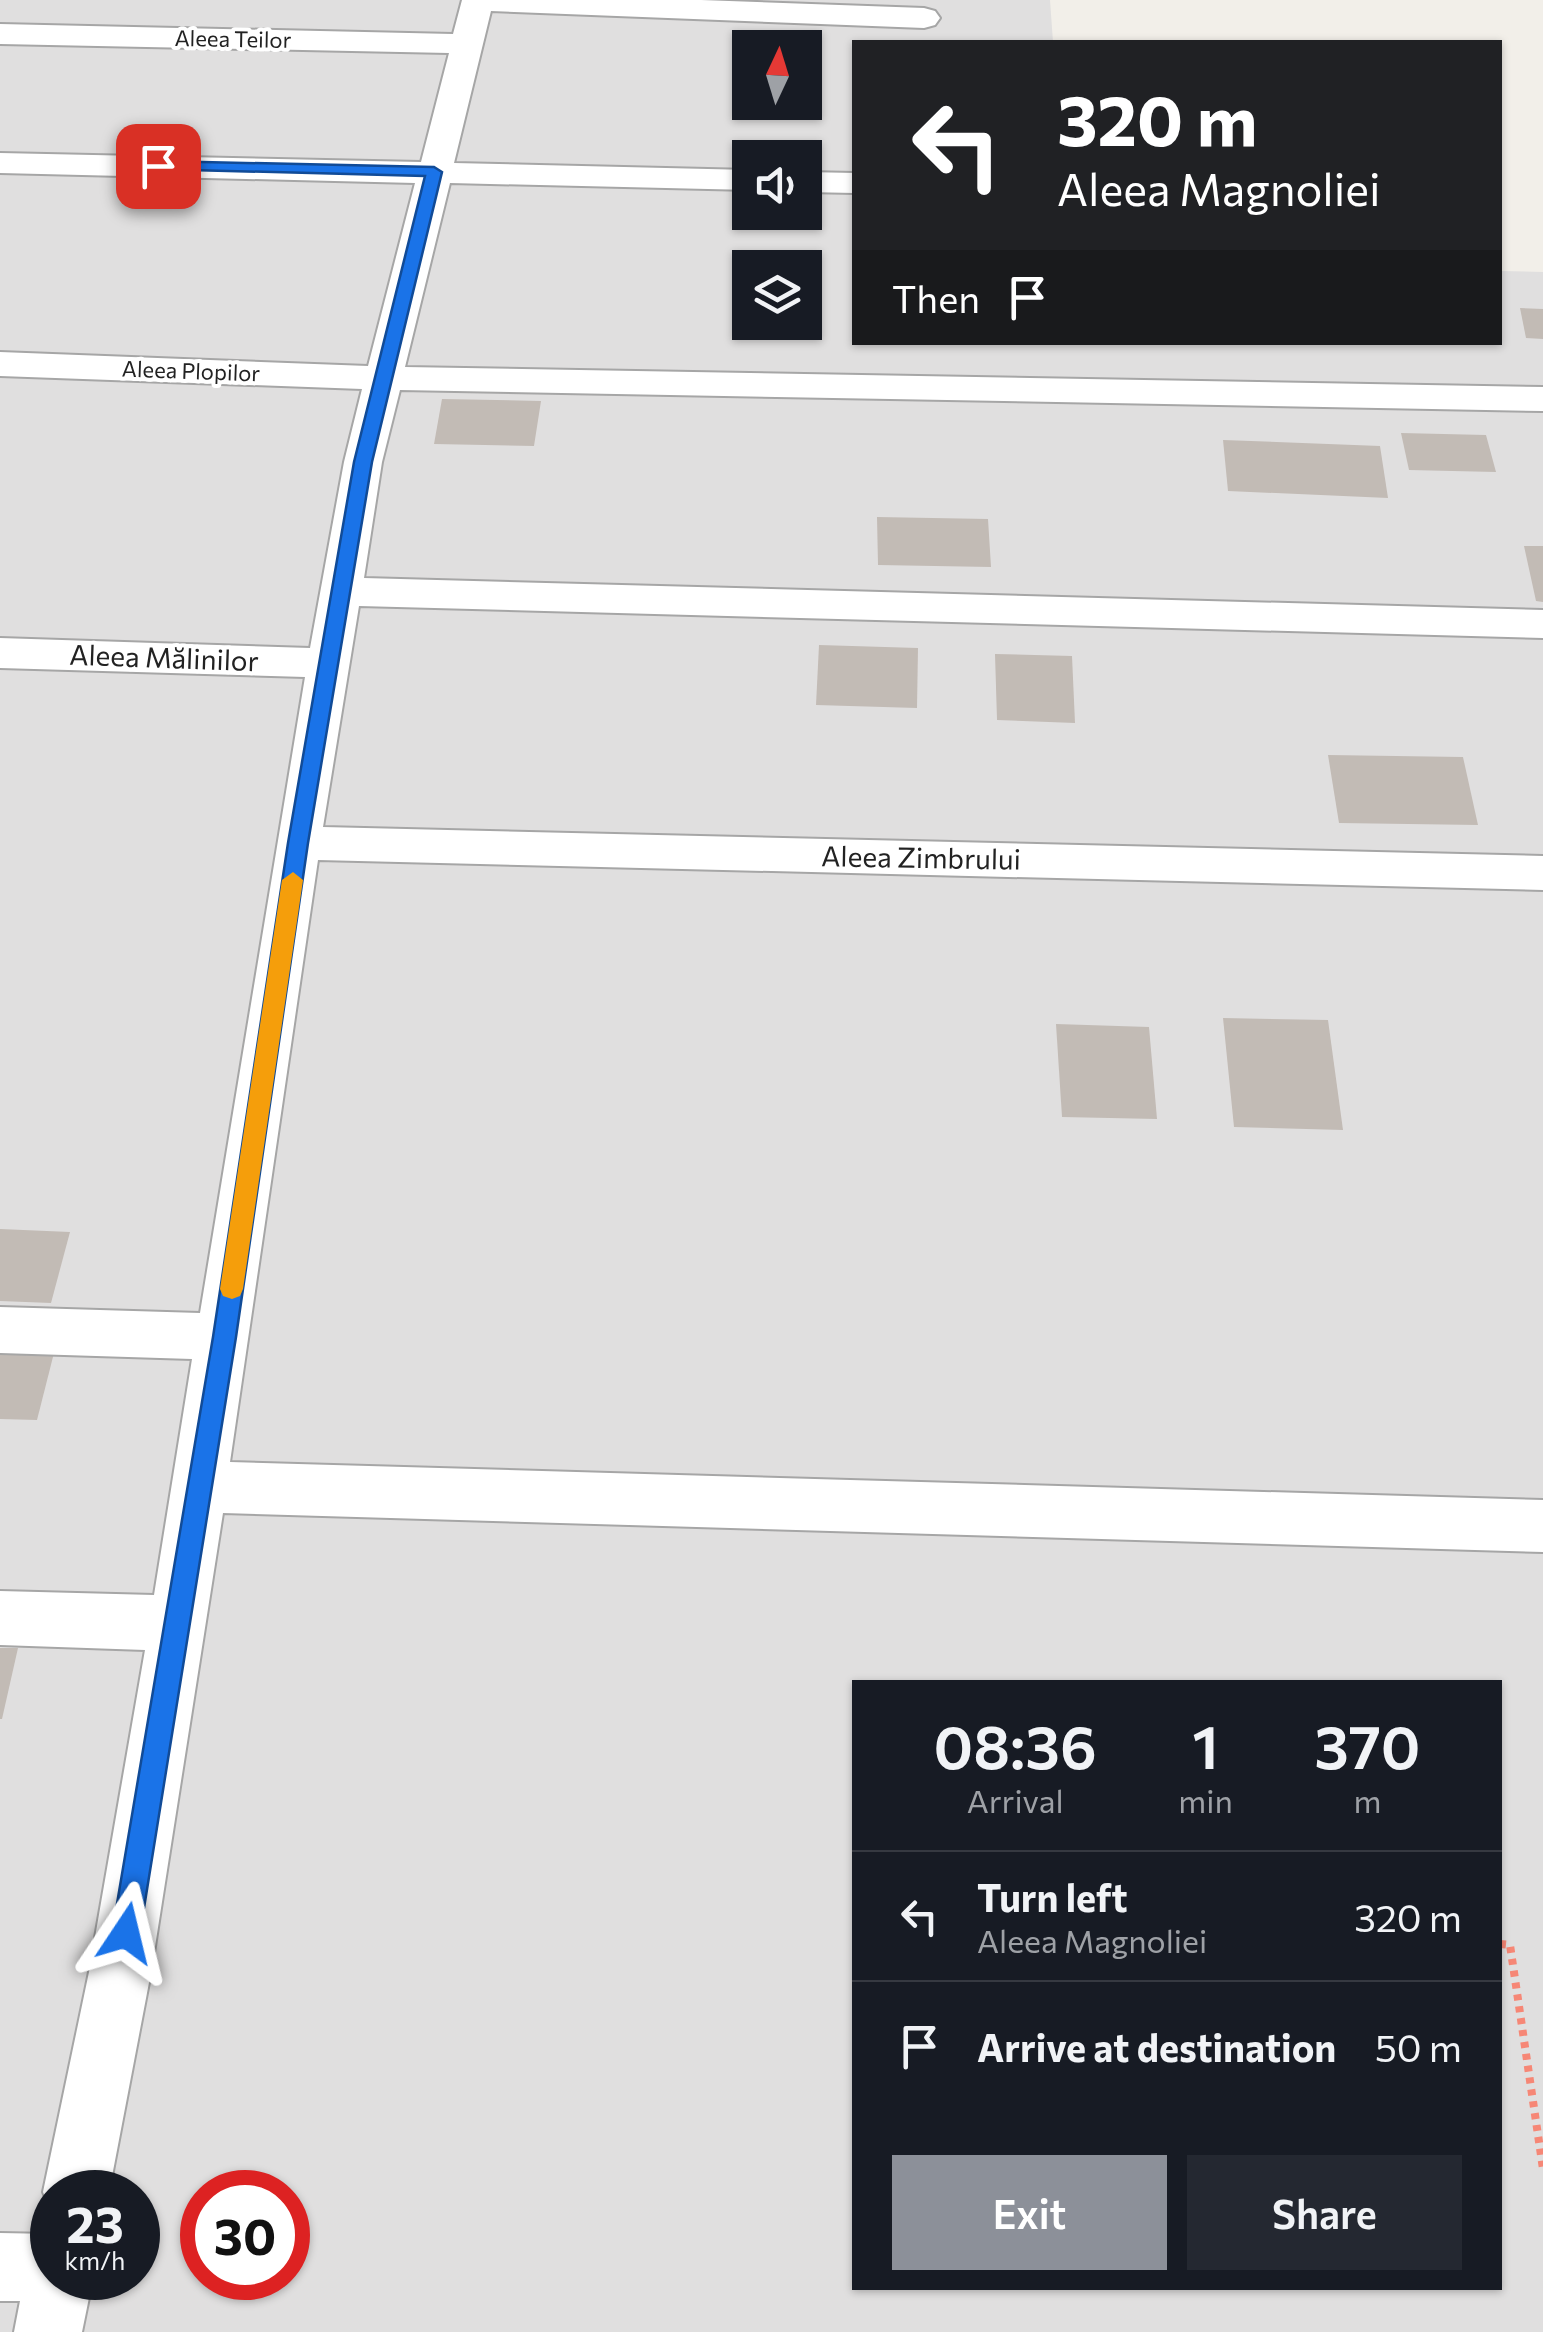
<!DOCTYPE html>
<meta charset="utf-8">
<style>
body{margin:0;font-family:Commissioner,sans-serif;background:#242831;color:#f1f3f6;height:100vh;display:flex;flex-direction:column;font-size:38px;white-space:nowrap}
*{box-sizing:border-box;margin:0}
p{font-size:32px;color:#9ea1a6}
.icon{flex:none;width:55px;height:55px;fill:none;stroke:currentColor;stroke-width:2;stroke-linecap:round;stroke-linejoin:round}
.map{position:relative;flex:1;overflow:hidden}
.drawer{position:absolute;left:852px;top:1680px;width:650px;height:610px;display:flex;flex-direction:column;background:#171b24;border-radius:0px;box-shadow:0 2px 8px #0004}
.drawer>*{flex:none}
.hud{position:absolute;left:852px;top:40px;width:650px;height:305px;border-radius:0px;box-shadow:0 2px 8px #0004;background:#202124;color:#fff;overflow:hidden}
.needle{width:65px;rotate:4deg}
.fabs{position:absolute;left:732px;top:30px;display:grid;gap:20px}
.fabs a{display:grid;place-items:center;width:90px;height:90px;border-radius:0px;background:#171b24;box-shadow:0 2px 8px #0004;font-size:50px}
.speed{position:absolute;left:30px;top:2170px;display:flex;gap:20px;font-size:50px;font-weight:700;text-align:center}
.speed>*{display:grid;place-content:center;width:130px;height:130px;border-radius:50%;background:#171b24;box-shadow:0 2px 8px #0004;line-height:1}
.speed small{font-size:25px;font-weight:400}
.speed .limit{border:15px solid #d22;background:#fff;color:#111}
.pin{position:absolute;display:grid;place-items:center;width:85px;height:85px;color:#fff;margin:-42px;border-radius:20px;box-shadow:0 5px 15px #0006}
.me{position:absolute;width:110px;margin:-55px;rotate:10deg;stroke-linejoin:round;filter:drop-shadow(0 0 8px #0008)}
.turn{display:flex;align-items:center;gap:35px;height:210px;padding:0 40px;font-size:45px}
.turn .icon{width:130px;height:130px;stroke-width:2.5}
.turn b{display:block;font-size:70px;line-height:85px}
.then{display:flex;align-items:center;height:95px;padding:0 40px;background:#0003;gap:20px;font-size:38px}
.eta{display:flex;justify-content:space-evenly;align-items:center;height:170px;text-align:center}
.eta b{font-size:60px;font-weight:600;line-height:70px}
.cta{display:flex;gap:20px;margin-top:auto;padding:20px 40px}
.cta a{flex:1;height:115px;border-radius:0px;background:#8c9099;color:#fff;font-size:40px;font-weight:600;line-height:115px;text-align:center}
.cta a+a{background:#242831;color:#f1f3f6}
ul{padding:0;list-style:none}
li{display:flex;align-items:center;gap:30px;height:130px;padding:0 40px;border-top:2px solid #363941}
li div{flex:1}
li b{display:block;font-size:38px}
li em{font-style:normal}
.map>svg:first-child{display:block}
</style>
<div class="map">
<svg width="1543" height="2332" viewBox="0 0 1543 2332">
<rect width="100%" height="100%" fill="#f2efe9"/>
<path fill="#e0dfdf" fill-rule="evenodd" d="M0 0H1050L1053 42H855V342H1500V271L1543 272V2332H0ZM750 48H805V102H750ZM750 158H805V212H750ZM750 268H805V322H750ZM855 1682H1500V2288H855ZM52 2192H138V2278H52ZM202 2192H288V2278H202Z"/>
<g fill="#c2bbb5">
<path d="M1520 308 1543 309V339L1526 338Z"/>
<path d="M442 399 541 401 534 446 434 444Z"/>
<path d="M1401 433 1486 435 1496 472 1409 470Z"/>
<path d="M1223 440 1380 446 1388 498 1228 491Z"/>
<path d="M877 517 988 519 991 567 878 565Z"/>
<path d="M1524 546H1543V602L1536 601Z"/>
<path d="M819 645 918 648 917 708 816 705Z"/>
<path d="M995 654 1072 656 1075 723 997 720Z"/>
<path d="M1328 755 1463 757 1478 825 1339 823Z"/>
<path d="M1223 1018 1328 1020 1343 1130 1234 1127Z"/>
<path d="M1056 1024 1149 1027 1157 1119 1062 1117Z"/>
<path d="M0 1229 70 1232 51 1303 0 1301Z"/>
<path d="M0 1347 55 1349 37 1420 0 1419Z"/>
<path d="M0 1648H18L2 1719H0Z"/>
</g>
<g fill="none" stroke-linecap="round" stroke-linejoin="round">
<g stroke="#a6a6a6" stroke-width="4">
<g id="minor">
<path d="M462 0H701L924 8 935 11 940 18 935 25 924 28 491 11 454 163 750 170V190L450 183 405 367 1543 387V411L400 390 382 462 364 578 1543 610V638L359 606 323 827 1543 856V890L318 860 230 1462 1543 1500V1552L223 1513 151 1972 109 2192H52V2215L43 2192 89 1972 145 1650 0 1645V1591L154 1595 192 1359 0 1353V1307L200 1313 305 677 0 668V638L310 648 344 462 362 389 0 376V352L368 366 415 183 0 173V153L421 162 449 53 0 44V24L453 34Z"/>
<path d="M805 172 855 173V193L805 192Z"/>
<path d="M0 2233 52 2234V2278H93L82 2332H14L20 2301H0Z"/>
</g>
</g>
<path stroke="#f68776" stroke-width="8" stroke-dasharray="6 6" stroke-linecap="butt" d="M1500 1944 1510 1945 1543 2169"/>
<use href="#minor" fill="#fff" fill-rule="evenodd"/>
</g>
<path fill="#1a73e8" stroke="#114b97" stroke-width="2.5" d="M158 161 434 167 442 172 372 462 308 843 236 1337 140 1933 136 1943 126 1947 116 1943 112 1933 213 1337 288 843 354 462 425 176 152 169V163Z"/>
<path fill="#f59e0b" d="M293 872 303 880 243 1289 240 1296 232 1299 223 1296 220 1289 282 880Z"/>
<g text-anchor="middle" stroke-width="8" stroke-linejoin="round" paint-order="stroke">
<g font-size="22" fill="#222" stroke="#fff">
<text transform="translate(233 39) rotate(1)" y="8">Aleea Teilor</text>
<text transform="translate(191 371) rotate(2)" y="8">Aleea Plopilor</text>
</g>
<g font-size="28" fill="#222" stroke="#fff">
<text transform="translate(164 658) rotate(2)" y="10">Aleea Mălinilor</text>
<text transform="translate(921 858) rotate(1)" y="10">Aleea Zimbrului</text>
</g>
</g>
</svg>
<div class="fabs">
<a><svg class="needle" viewBox="-14 -14 28 28"><path d="M0-13l5 13h-10z" fill="#e53935"/><path d="M0 13l5-13h-10z" fill="#9ea1a6"/></svg></a>
<a><svg class="icon" aria-label="sound" viewBox="0 0 24 24"><path d="M4 9h4l5-4v14l-5-4H4zM17 9q2 3 0 6"/></svg></a>
<a><svg class="icon" aria-label="layers" viewBox="0 0 24 24"><path d="M12 4l9 5-9 5-9-5zM3 14l9 5 9-5"/></svg></a>
</div>
<div class="speed"><div>23<small>km/h</small></div><div class="limit">30</div></div>
<div class="pin" style="left:158px;top:166px;background:#d93025"><svg class="icon" aria-label="arrive" viewBox="0 0 24 24"><path d="M6 21V4h12l-3 4 3 4H6"/></svg></div>
<svg class="me" style="left:126px;top:1933px" viewBox="-20 -20 40 40"><path d="M0-17L14 15 0 8-14 15z" fill="#1a73e8" stroke="#fff" stroke-width="4"/></svg>
<div class="hud">
<div class="turn"><svg class="icon" aria-label="left" viewBox="0 0 24 24"><path d="M17 20v-9H6M10 6l-5 5 5 5"/></svg><div><b>320 m</b>Aleea Magnoliei</div></div>
<div class="then">Then<svg class="icon" aria-label="arrive" viewBox="0 0 24 24"><path d="M6 21V4h12l-3 4 3 4H6"/></svg></div>
</div>
<section class="drawer">
<div class="eta">
<div><b>08:36</b><p>Arrival</p></div>
<div><b>1</b><p>min</p></div>
<div><b>370</b><p>m</p></div>
</div>
<ul>
<li><svg class="icon" aria-label="left" viewBox="0 0 24 24"><path d="M17 20v-9H6M10 6l-5 5 5 5"/></svg><div><b>Turn left</b><p>Aleea Magnoliei</p></div><em>320 m</em></li>
<li><svg class="icon" aria-label="arrive" viewBox="0 0 24 24"><path d="M6 21V4h12l-3 4 3 4H6"/></svg><div><b>Arrive at destination</b></div><em>50 m</em></li>
</ul>
<div class="cta"><a>Exit</a><a>Share</a></div>
</section>
</div>
